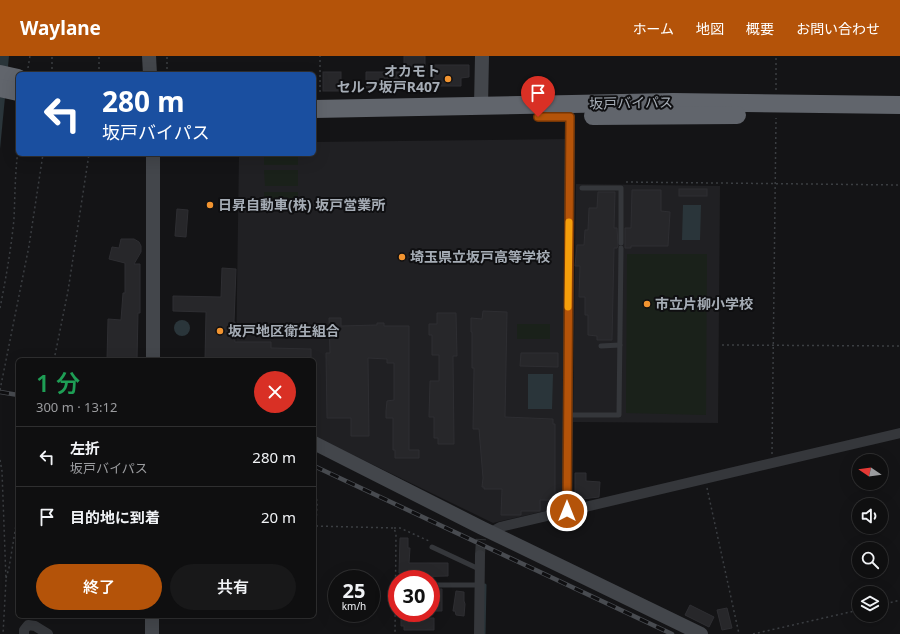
<!DOCTYPE html>
<html lang="ja">
<meta charset="utf-8">
<style>
body{margin:0;font-family:"Noto Sans","Noto Sans JP",sans-serif;background:#181819;color:#f1f3f6;height:100vh;display:flex;flex-direction:column;font-size:15px;white-space:nowrap}
*{box-sizing:border-box;margin:0}
p{font-size:13px;color:#9b9c9f}
.icon{flex:none;width:22px;height:22px;fill:none;stroke:currentColor;stroke-width:2;stroke-linecap:round;stroke-linejoin:round}
.map{position:relative;flex:1;overflow:hidden}
.drawer{position:absolute;left:16px;top:302px;width:300px;height:260px;display:flex;flex-direction:column;background:#0f0f10;border-radius:6px;box-shadow:0 4px 16px #0002,0 0 0 1px #2f2f30}
.drawer>*{flex:none}
.hud{position:absolute;left:16px;top:16px;width:300px;height:84px;border-radius:6px;box-shadow:0 4px 16px #0002,0 0 0 1px #2f2f30;background:#1a4fa0;color:#fff;overflow:hidden}
.needle{width:26px;rotate:283deg}
.tools{position:absolute;left:852px;top:398px;display:grid;gap:8px}
.tools a{display:grid;place-items:center;width:36px;height:36px;border-radius:50%;background:#0f0f10;box-shadow:0 4px 16px #0002,0 0 0 1px #2f2f30;font-size:20px}
.speed{position:absolute;left:328px;top:514px;display:flex;gap:8px;font-size:20px;font-weight:700;text-align:center}
.speed>*{display:grid;place-content:center;width:52px;height:52px;border-radius:50%;background:#0f0f10;box-shadow:0 4px 16px #0002,0 0 0 1px #2f2f30;line-height:1}
.speed small{font-size:10px;font-weight:400}
.speed .limit{border:6px solid #d22;background:#fff;color:#111}
.pin{position:absolute;display:grid;place-items:center;width:34px;height:34px;color:#fff;margin:-41px -17px;border-radius:50% 50% 50% 0;rotate:-45deg;box-shadow:0 0 4px #0007}
.pin .icon{rotate:45deg}
.me{position:absolute;width:44px;margin:-22px;rotate:0deg;stroke-linejoin:round;filter:drop-shadow(0 0 3px #0008)}
.turn{display:flex;align-items:center;gap:14px;height:84px;padding:0 20px;font-size:18px}
.turn .icon{width:52px;height:52px;stroke-width:2.5}
.turn b{display:block;font-size:28px;line-height:34px}
.round{display:grid;place-items:center;flex:none;width:42px;height:42px;border-radius:21px;background:#181819}
.head{display:flex;align-items:center;justify-content:space-between;height:68px;padding:0 20px}
h1{font-size:24px;font-weight:600;line-height:30px;color:#1e9e55}
.cta{display:flex;gap:8px;margin-top:auto;padding:8px 20px}
.cta a{flex:1;height:46px;border-radius:24px;background:#b45309;color:#fff;font-size:16px;font-weight:600;line-height:46px;text-align:center}
.cta a+a{background:#181819;color:#f1f3f6}
ul{padding:0;list-style:none}
li{display:flex;align-items:center;gap:12px;height:60px;padding:0 20px;border-top:1px solid #2f2f30}
li div{flex:1}
li b{display:block;font-size:15px}
li em{font-style:normal}
header{display:flex;align-items:center;gap:24px;box-sizing:border-box;height:56px;padding:0 20px;background:#b45309;color:#fff}
header strong{font-size:19px}
nav{display:flex;gap:22px;margin-inline-start:auto;font-size:14px}
.map>svg:first-child{display:block}
</style>
<header>
<strong>Waylane</strong>
<nav><a>ホーム</a><a>地図</a><a>概要</a><a>お問い合わせ</a></nav>
</header>
<div class="map">
<svg width="900" height="578" viewBox="0 0 900 578">
<rect width="100%" height="100%" fill="#141416"/>
<g fill="#202023">
<path d="M570 83 563 451 493 467 314 380V304H236L239 98H314V86Z"/>
<path d="M576 128 720 130 718 367 573 366Z"/>
</g>
<g fill="#1a211a">
<rect x="264" y="98" width="34" height="11"/>
<path d="M264 114H298V130H265Z"/>
<path d="M264 136H298V151H265Z"/>
<path d="M627 198H707L706 359 626 357Z"/>
<rect x="517" y="268" width="33" height="15"/>
</g>
<g fill="#2a353a">
<path d="M0 0H9L0 93Z"/>
<path d="M683 149H701L700 184H682Z"/>
<circle cx="182" cy="272" r="8"/>
<path d="M528 318H553L552 353H528Z"/>
</g>
<g fill="none" stroke-linecap="round" stroke-linejoin="round">
<path stroke="#2a353a" stroke-width="3" d="M484 578 485 529"/>
</g>
<g fill="#27272a" stroke="#2e2e32">
<rect x="404" y="0" width="21" height="12"/>
<path d="M433 9H469V21L461 22V30H434Z"/>
<rect x="323" y="16" width="18" height="19"/>
<path d="M366 16H400L399 31 366 32Z"/>
<rect x="679" y="133" width="28" height="7"/>
<path d="M632 134H661V155L670 156 668 190H631V192H625V172H631Z"/>
<path d="M598 136H615L614 172H617L618 190 617 192H614L612 284H597V280L588 279V259H585V241H579L580 210H575L577 189H584L585 174H588L589 152H597Z"/>
<path d="M177 153 188 154 186 181 175 180Z"/>
<path d="M121 183H134L139 186 141 190V196L134 208H140V257H138L137 304H107L108 263 121 264 123 237H125V207L109 203 112 191 119 192Z"/>
<path d="M222 212 236 213 234 266H235V286H271V292L311 293V304H205L206 256 173 255V240L221 241Z"/>
<path d="M483 255 507 256 505 361 553 363V368H555V444H540V455H521V459H501L502 433H484V431H482L483 422 479 373H473L474 312H472V276H471V262L482 263Z"/>
<path d="M437 257H456L457 300H453L454 388H438V382H434V361H429L430 325H439V299H432V279H429V268H437Z"/>
<path d="M329 262H341V270L377 269V267H384V270H409V394H419V402H395V394H393V362H386V355L387 345 394 344V307H387V303L368 302 369 380H351V362H327L326 297H330Z"/>
<path d="M521 297H558V311L520 310Z"/>
<path d="M575 417H586V425L600 426 599 441 582 443V441H575Z"/>
<path d="M400 482H408V492H410L409 507H448V520L402 521V517H399Z"/>
<path d="M431 533H442V555H434V542H431Z"/>
<path d="M456 535 464 536V545L465 548 464 560 456 559 455 555H453Z"/>
<path d="M690 549 714 561 709 571 685 559Z"/>
<path d="M727 552 732 572 722 574 717 554Z"/>
<path d="M403 559H412V562H434V574H404V570H401V563H403Z"/>
</g>
<g fill="none" stroke-linecap="round" stroke-linejoin="round">
<path stroke="#313336" stroke-width="10" stroke-dasharray="10 5" stroke-linecap="butt" d="M480 499 481 483"/>
<g stroke="#3b3e42" stroke-width="1.5" stroke-dasharray="2 3" stroke-linecap="butt">
<path d="M28 12 30 0"/>
<path d="M52 18V0"/>
<path d="M99 18V0"/>
<path d="M167 18V0"/>
<path d="M776 34V0"/>
<path d="M320 36V0"/>
<path d="M626 126 900 129"/>
<path d="M0 252C6 222 11 193 14 163 15 140 15 117 18 94"/>
<path d="M722 289 900 290"/>
<path d="M54 304 68 235 89 98"/>
<path d="M0 334 29 190 43 98"/>
<path d="M772 398 776 62"/>
<path d="M0 404 2 415 6 524 3 578"/>
<path d="M314 423V421"/>
<path d="M314 428 317 446 316 470H314"/>
<path d="M707 432 739 578"/>
<path d="M316 470 394 472 396 478 395 578"/>
<path d="M394 472H400L429 485"/>
<path d="M6 522 9 512 18 457"/>
<path d="M881 549 900 544"/>
<path d="M753 578 859 554"/>
</g>
<g stroke="#35373b" stroke-width="5">
<path d="M582 132H621V187"/>
<path d="M601 290 620 289"/>
<path d="M567 359H619L621 192"/>
<path d="M432 491 479 513"/>
<path d="M431 529H479"/>
</g>
<g stroke="#35373b" stroke-width="10">
<path d="M567 455 570 61"/>
<path d="M491 476 500 471 900 377"/>
<path d="M24 578V574L28 569 35 570 48 578"/>
<path d="M479 578 480 499"/>
</g>
<g stroke="#43464b" stroke-width="14">
<path d="M149 0 150 18"/>
<path d="M481 50 482 0"/>
<path d="M153 304V98"/>
<path d="M314 387 482 472 701 578"/>
<path d="M152 560V578"/>
</g>
<g stroke="#61656c" stroke-width="18">
<path d="M0 18 18 22"/>
<path d="M0 32 18 36"/>
<path d="M314 53 673 46 900 49"/>
<path d="M593 60 737 59"/>
</g>
<g stroke="#484b50" stroke-width="4.5">
<g id="rail">
<path d="M0 336 18 339"/>
<path d="M314 410 672 578"/>
</g>
</g>
<use href="#rail" stroke="#0f0f11" stroke-width="3" stroke-dasharray="9" stroke-linecap="butt"/>
</g>
<g fill="none" stroke-linecap="round" stroke-linejoin="round">
<g stroke="#753606" stroke-width="10">
<path id="route" d="M538 61H570L567 455"/>
</g>
<use href="#route" stroke="#b45309" stroke-width="7"/>
<path stroke="#f59e0b" stroke-width="7" d="M568 251 569 166"/>
</g>
<g fill="#f29430" stroke="#0f0f11" stroke-width="1.5">
<circle cx="448" cy="23" r="4"/>
<circle cx="210" cy="149" r="4"/>
<circle cx="402" cy="201" r="4"/>
<circle cx="647" cy="248" r="4"/>
<circle cx="220" cy="275" r="4"/>
</g>
<g text-anchor="middle" stroke-width="4" stroke-linejoin="round" paint-order="stroke">
<g font-size="14" font-weight="bold" fill="#a6adb6" stroke="#0f0f11" text-anchor="start">
<text x="440" y="20" text-anchor="end">オカモト<tspan x="440" dy="16">セルフ坂戸R407</tspan></text>
<text x="218" y="154">日昇自動車(株) 坂戸営業所</text>
<text x="410" y="206">埼玉県立坂戸高等学校</text>
<text x="655" y="253">市立片柳小学校</text>
<text x="228" y="280">坂戸地区衛生組合</text>
</g>
<g font-size="14" fill="#a6adb6" stroke="#0f0f11">
<text transform="translate(631 47) rotate(-1)" y="5">坂戸バイパス</text>
</g>
</g>
</svg>
<div class="tools">
<a><svg class="needle" viewBox="-14 -14 28 28"><path d="M0-13l5 13h-10z" fill="#e53935"/><path d="M0 13l5-13h-10z" fill="#9b9c9f"/></svg></a>
<a><svg class="icon" aria-label="sound" viewBox="0 0 24 24"><path d="M4 9h4l5-4v14l-5-4H4zM17 9q2 3 0 6"/></svg></a>
<a><svg class="icon" aria-label="search" viewBox="0 0 24 24"><circle cx="10" cy="10" r="6"/><path d="M15 15l6 6"/></svg></a>
<a><svg class="icon" aria-label="layers" viewBox="0 0 24 24"><path d="M12 4l9 5-9 5-9-5zM3 14l9 5 9-5"/></svg></a>
</div>
<div class="speed"><div>25<small>km/h</small></div><div class="limit">30</div></div>
<div class="pin" style="left:538px;top:61px;background:#d93025"><svg class="icon" aria-label="arrive" viewBox="0 0 24 24"><path d="M6 21V4h12l-3 4 3 4H6"/></svg></div>
<svg class="me" style="left:567px;top:455px" viewBox="-20 -20 40 40"><circle r="17" fill="#b45309" stroke="#fff" stroke-width="3"/><path d="M0-11L8 9 0 5-8 9z" fill="#fff"/></svg>
<div class="hud">
<div class="turn"><svg class="icon" aria-label="left" viewBox="0 0 24 24"><path d="M17 20v-9H6M10 6l-5 5 5 5"/></svg><div><b>280 m</b>坂戸バイパス</div></div>
</div>
<section class="drawer">
<div class="head"><div><h1>1 分</h1><p>300 m · 13:12</p></div><a class="round" style="background:#d93025;color:#fff"><svg class="icon" aria-label="close" viewBox="0 0 24 24"><path d="M6 6l12 12M18 6L6 18"/></svg></a></div>
<ul>
<li><svg class="icon" aria-label="left" viewBox="0 0 24 24"><path d="M17 20v-9H6M10 6l-5 5 5 5"/></svg><div><b>左折</b><p>坂戸バイパス</p></div><em>280 m</em></li>
<li><svg class="icon" aria-label="arrive" viewBox="0 0 24 24"><path d="M6 21V4h12l-3 4 3 4H6"/></svg><div><b>目的地に到着</b></div><em>20 m</em></li>
</ul>
<div class="cta"><a>終了</a><a>共有</a></div>
</section>
</div>
